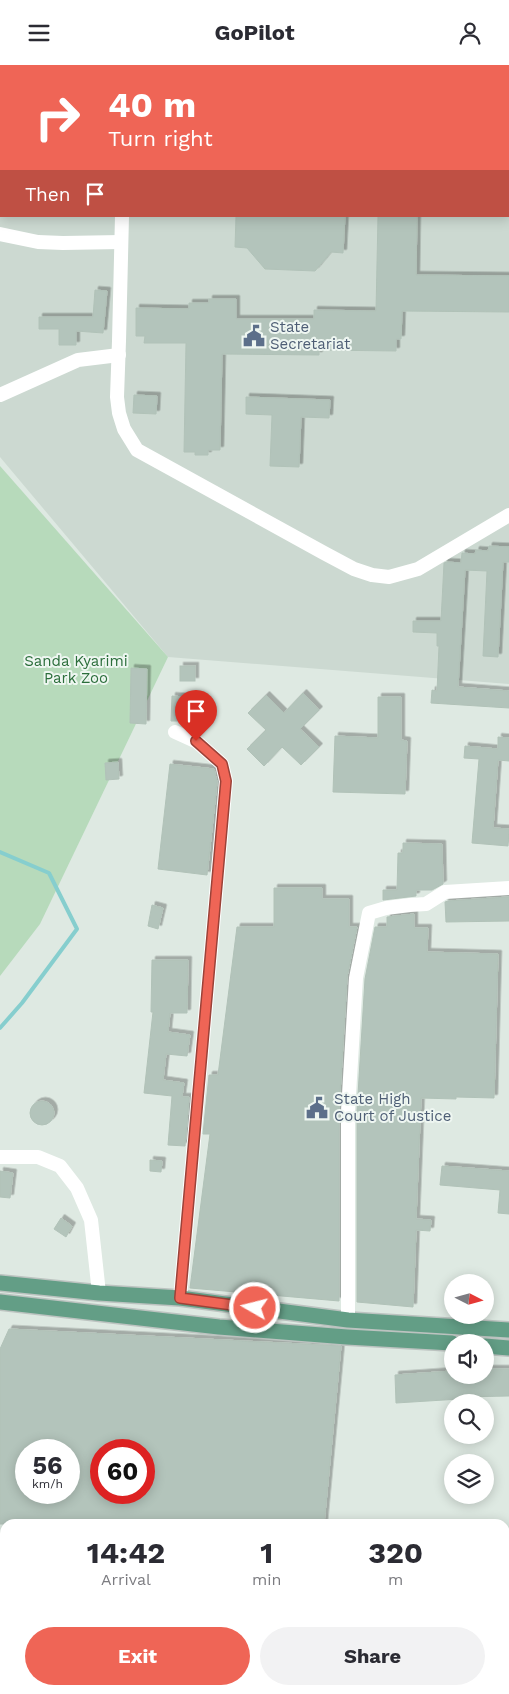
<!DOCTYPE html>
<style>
body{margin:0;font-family:"Work Sans",sans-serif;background:#f2f2f3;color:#2b2b33;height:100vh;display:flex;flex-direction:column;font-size:19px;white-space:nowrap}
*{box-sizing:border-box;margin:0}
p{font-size:16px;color:#7c7c81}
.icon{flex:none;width:28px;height:28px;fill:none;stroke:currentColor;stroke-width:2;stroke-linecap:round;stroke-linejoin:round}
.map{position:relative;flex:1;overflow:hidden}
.drawer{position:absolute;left:0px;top:1454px;width:510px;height:176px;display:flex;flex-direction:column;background:#fff;border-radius:15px 15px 0 0;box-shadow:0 2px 12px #0003}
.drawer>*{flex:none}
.hud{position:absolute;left:0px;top:0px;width:510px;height:152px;box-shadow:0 2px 12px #0003;background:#ef6556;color:#fff;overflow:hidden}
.needle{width:32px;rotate:96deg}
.tools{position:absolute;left:444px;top:1209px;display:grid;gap:10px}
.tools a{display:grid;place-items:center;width:50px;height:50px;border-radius:50%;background:#fff;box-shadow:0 2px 12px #0003;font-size:25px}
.speed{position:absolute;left:15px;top:1374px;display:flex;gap:10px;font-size:25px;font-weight:700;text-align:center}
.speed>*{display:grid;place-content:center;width:65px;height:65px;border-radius:50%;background:#fff;box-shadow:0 2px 12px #0003;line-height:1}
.speed small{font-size:12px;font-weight:400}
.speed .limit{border:8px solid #d22;background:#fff;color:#111}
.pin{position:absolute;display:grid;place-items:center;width:42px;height:42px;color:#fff;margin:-51px -21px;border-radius:50% 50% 50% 0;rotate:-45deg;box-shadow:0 0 5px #0007}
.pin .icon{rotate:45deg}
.me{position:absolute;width:55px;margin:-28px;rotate:278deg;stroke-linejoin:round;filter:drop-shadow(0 0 4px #0008)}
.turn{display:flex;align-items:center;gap:18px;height:105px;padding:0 25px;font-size:22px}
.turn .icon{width:65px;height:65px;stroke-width:2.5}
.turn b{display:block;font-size:35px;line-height:42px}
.then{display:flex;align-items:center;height:48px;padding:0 25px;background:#0003;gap:10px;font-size:19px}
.eta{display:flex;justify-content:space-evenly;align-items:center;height:85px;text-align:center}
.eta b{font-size:30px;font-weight:700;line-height:35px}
.cta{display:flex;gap:10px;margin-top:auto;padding:10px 25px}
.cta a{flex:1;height:58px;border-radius:30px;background:#ef6556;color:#fff;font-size:20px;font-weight:700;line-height:58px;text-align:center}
.cta a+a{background:#f2f2f3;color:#2b2b33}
header{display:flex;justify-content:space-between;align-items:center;height:65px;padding:0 25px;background:#fff;font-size:22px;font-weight:700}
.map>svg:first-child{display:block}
</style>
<header><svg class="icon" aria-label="menu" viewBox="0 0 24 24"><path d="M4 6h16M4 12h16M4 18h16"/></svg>GoPilot<svg class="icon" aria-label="person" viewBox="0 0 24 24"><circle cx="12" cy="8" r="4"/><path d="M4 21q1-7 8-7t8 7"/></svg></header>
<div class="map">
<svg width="509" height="1629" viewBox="0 0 509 1629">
<defs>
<filter id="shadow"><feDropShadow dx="3.5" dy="-3.5" stdDeviation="0" flood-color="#0004"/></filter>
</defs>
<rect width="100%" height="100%" fill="#dee9e2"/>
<g fill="#ccd9d1" fill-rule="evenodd">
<path d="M0 0H509V619L168 592 0 392ZM1 1H509V151H1Z"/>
<path d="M509 1554V1629H423L428 1625H505V1557Z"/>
</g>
<path fill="#b7dabb" d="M0 401 168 592 40 859 0 911Z"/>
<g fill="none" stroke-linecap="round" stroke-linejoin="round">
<path stroke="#86cece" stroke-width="4" d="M0 787 49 808 77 864 22 938 0 963"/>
</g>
<g fill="#b3c4bb" stroke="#b1c2b8" fill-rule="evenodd" filter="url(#shadow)">
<path d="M236 151H345L343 188 331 187 315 206 265 204 247 183 235 182Z"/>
<path d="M378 151H417L416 210 509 211V247L402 246 401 274H396V286L319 285V290L222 289 220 385H208V390H195V387H184L186 278H144L145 271H136V243L189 244V238H209V234H236V254H314V245L376 246Z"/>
<path d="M95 225 107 226 103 268 76 266V280H59V264H39V252H93Z"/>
<path d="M134 330 157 331 156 349 133 348Z"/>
<path d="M246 332 330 335 329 353 301 352 299 402 270 401 272 350 246 349Z"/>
<path d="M489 481 509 482V497H503L498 592 483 591 487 506 465 505 458 622 509 626V643L431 638 432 625 437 626 439 581H437V568L413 567V556H441L444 498 447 497 461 498 462 488 475 489 476 485 488 486Z"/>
<rect x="180" y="601" width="15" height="15"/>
<path d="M131 603 147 604 146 659 130 658Z"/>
<path d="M303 628 319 645 300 664 319 682 301 700 282 682 264 701 247 684 266 665 248 648 266 630 284 648Z"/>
<path d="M172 631 185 632 184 656H171Z"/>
<path d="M378 632H401V675L407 676 405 729 333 727 335 671 378 673Z"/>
<path d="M498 672 509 673V696L498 695 493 763 509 764 508 781 472 778 479 694 464 693 465 681 498 684Z"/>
<path d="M118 697 119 714 106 715 105 698Z"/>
<path d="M170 699 214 704 217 717 207 810 158 804Z"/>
<path d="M403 778 442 779 443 819 432 825H416V831L383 835V825H397L398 788H403Z"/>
<path d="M274 823H322V834H349V862H357L347 912 339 1045V1236L190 1223 210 1069H203L209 1010H218L237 862H274Z"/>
<path d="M509 832V856L446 857 445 837 448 836Z"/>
<path d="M152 840 163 843 158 864 148 861Z"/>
<path d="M414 849V863H428L427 887 498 889 494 1033 456 1032V1034L421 1033 416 1154 431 1155 430 1166 416 1165 413 1242 357 1237V1046L365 914 375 862H387V852Z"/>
<path d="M152 895H188L187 948H170L168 967 190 970 187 991 166 989 163 1015 184 1018 182 1032H189L185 1081 168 1080 172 1031 144 1028 153 947H151Z"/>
<circle cx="42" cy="1048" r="12"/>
<path d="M150 1095 162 1096 161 1107 150 1106Z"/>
<path d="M442 1101 509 1106V1149L498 1148 500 1125 440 1120Z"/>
<path d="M0 1106 13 1108 10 1133 0 1132Z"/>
<path d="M61 1153 72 1161 66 1172 54 1164Z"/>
<path d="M9 1264 341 1281 324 1459H0V1284ZM26 1385H69V1428H26ZM101 1385H144V1428H101Z"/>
<path d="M485 1304H509V1331L460 1332V1334L396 1338 395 1310 452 1306V1310H485Z"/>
</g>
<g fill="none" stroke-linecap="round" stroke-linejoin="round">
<g stroke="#bcc3c0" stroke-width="18">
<g id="major">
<path d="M0 1218 99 1228 180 1233 348 1255 509 1265"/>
<path d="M0 1237 219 1262 347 1272 452 1278"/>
<path d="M485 1281 509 1283"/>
<path d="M505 1535 509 1531"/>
<path d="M402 1629 406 1625"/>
</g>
</g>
<g stroke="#fff" stroke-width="14">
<path d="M125 1 126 0"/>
<path d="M444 1V0"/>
<path d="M122 151 119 276 117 332 119 348 124 364 137 385 324 488 354 504 372 510 389 512 418 504 509 450"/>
<path d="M0 169 38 177 63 178 121 177"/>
<path d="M0 330 78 295 119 290"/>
<path d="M175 667 197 677 222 699 226 716 180 1233"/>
<path d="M0 1092H38L60 1101 77 1123 91 1155 99 1228"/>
<path d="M348 1255V1046L356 913 369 848 386 843 410 840 426 839 445 827 509 823"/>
</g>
<use href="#major" stroke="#639e86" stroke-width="15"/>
</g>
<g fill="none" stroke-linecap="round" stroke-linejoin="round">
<g stroke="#9b4238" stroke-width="12">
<path id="route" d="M196 676 222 699 226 716 180 1233 255 1243"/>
</g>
<use href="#route" stroke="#ef6556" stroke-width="9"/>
</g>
<defs>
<g id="civic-bare" transform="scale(1.725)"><path d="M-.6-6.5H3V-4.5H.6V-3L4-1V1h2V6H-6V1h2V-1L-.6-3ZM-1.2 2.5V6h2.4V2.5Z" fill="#5c6f8a" stroke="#eef6f1" stroke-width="2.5" paint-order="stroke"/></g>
</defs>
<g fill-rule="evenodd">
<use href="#civic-bare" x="254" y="271"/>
<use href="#civic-bare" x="317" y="1043"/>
</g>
<g text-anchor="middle" stroke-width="4" stroke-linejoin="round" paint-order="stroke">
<g font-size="15" fill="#4e5e75" stroke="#eef6f1" text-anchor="start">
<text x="270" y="267">State<tspan x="270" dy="17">Secretariat</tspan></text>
<text x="334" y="1039">State High<tspan x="334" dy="17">Court of Justice</tspan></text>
</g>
<g font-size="15" fill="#2b6e3b" stroke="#eef6f1">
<text x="76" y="601">Sanda Kyarimi<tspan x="76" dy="17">Park Zoo</tspan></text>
</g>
</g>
</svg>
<div class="tools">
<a><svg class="needle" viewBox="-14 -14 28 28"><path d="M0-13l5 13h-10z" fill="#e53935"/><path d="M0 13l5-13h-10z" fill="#7c7c81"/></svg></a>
<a><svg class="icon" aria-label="sound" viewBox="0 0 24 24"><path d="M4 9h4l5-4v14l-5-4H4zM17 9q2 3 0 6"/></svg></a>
<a><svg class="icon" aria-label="search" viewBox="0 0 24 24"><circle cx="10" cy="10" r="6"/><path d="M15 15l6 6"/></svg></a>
<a><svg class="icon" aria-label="layers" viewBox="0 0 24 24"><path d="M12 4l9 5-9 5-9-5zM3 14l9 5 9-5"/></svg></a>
</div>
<div class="speed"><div>56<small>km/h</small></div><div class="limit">60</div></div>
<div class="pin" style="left:196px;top:676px;background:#d93025"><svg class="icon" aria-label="arrive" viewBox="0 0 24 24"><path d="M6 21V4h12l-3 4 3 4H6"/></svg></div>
<svg class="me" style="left:255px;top:1243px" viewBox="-20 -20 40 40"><circle r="17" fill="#ef6556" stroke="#fff" stroke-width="3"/><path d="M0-11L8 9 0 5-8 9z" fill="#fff"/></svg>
<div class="hud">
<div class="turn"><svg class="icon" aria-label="right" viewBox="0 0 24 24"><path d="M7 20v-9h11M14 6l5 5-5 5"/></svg><div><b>40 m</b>Turn right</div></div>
<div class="then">Then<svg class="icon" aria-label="arrive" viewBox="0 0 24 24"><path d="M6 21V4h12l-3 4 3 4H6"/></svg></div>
</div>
<section class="drawer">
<div class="eta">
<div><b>14:42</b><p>Arrival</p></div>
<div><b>1</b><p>min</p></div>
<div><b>320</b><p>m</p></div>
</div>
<div class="cta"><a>Exit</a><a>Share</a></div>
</section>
</div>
